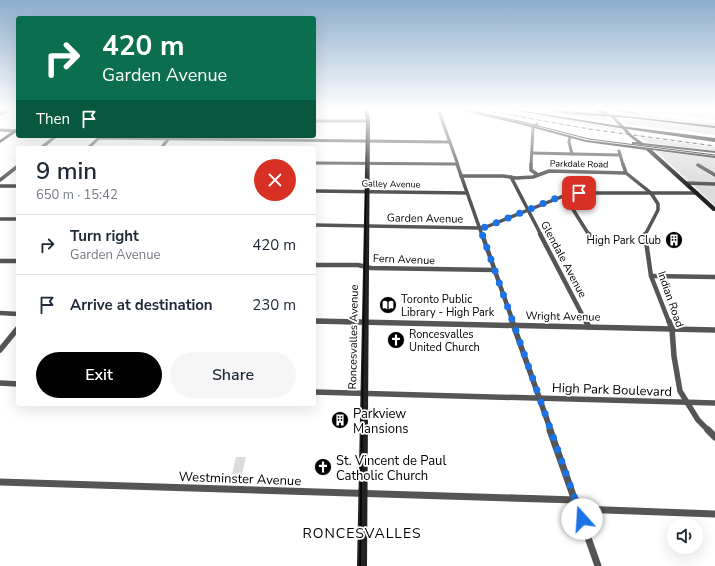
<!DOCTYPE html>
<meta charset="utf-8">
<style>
body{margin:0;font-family:"Nunito Sans",sans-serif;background:#f6f6f7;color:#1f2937;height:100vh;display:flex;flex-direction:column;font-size:15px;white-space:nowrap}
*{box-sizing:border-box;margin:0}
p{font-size:13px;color:#747a83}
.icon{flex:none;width:22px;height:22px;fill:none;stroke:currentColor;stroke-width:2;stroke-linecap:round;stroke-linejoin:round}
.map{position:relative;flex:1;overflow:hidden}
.panel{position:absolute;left:16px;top:146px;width:300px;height:260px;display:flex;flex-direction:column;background:#fff;border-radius:4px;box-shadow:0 4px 16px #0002}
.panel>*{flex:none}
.guide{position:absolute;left:16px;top:16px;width:300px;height:122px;border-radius:4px;box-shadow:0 4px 16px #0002;background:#0b6e4f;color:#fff;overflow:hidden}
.controls{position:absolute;left:667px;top:518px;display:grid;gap:8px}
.controls a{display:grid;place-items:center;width:36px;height:36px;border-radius:50%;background:#fff;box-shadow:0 4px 16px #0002;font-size:20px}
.pin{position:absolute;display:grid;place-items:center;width:34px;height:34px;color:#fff;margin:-17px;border-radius:8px;box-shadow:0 2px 6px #0006}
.me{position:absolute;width:44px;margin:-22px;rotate:341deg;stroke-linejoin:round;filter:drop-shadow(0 0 3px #0008)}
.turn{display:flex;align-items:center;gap:14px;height:84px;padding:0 20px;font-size:18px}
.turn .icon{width:52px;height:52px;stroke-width:2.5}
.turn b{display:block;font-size:28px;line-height:34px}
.then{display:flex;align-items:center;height:38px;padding:0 20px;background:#0003;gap:8px;font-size:15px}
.round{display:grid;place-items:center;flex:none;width:42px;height:42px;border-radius:21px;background:#f6f6f7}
.overview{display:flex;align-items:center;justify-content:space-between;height:68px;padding:0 20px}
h1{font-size:24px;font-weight:600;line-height:30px}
.cta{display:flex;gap:8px;margin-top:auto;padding:8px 20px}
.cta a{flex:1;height:46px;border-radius:24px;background:#000;color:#fff;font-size:16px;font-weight:600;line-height:46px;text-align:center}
.cta a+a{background:#f6f6f7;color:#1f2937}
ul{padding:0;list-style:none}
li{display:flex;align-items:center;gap:12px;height:60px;padding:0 20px;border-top:1px solid #e0e1e3}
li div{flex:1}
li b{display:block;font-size:15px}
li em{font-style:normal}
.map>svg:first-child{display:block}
</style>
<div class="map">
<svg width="715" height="566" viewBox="0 0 715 566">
<rect width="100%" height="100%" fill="#fff"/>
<g fill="#dcdcdc">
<path d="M492 109 621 129 623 131Z"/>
<path d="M529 109 603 117 614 122Z"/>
<path d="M615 109H715V120Z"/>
<path d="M627 113 715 123V126L615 114Z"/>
<path d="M625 120H640L715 128V135L632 125 625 124 624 122Z"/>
<path d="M639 137 715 147V151L650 143Z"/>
<path d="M656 151 715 158V206Z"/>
<path d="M236 457H246L242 474H232Z"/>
</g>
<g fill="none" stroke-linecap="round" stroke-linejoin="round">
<g stroke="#555" stroke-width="3">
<path d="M438 109 458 165"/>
<path d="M0 110 4 109"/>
<path d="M0 114 8 111 9 109"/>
<path d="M314 121H368"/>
<path d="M0 130 18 131"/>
<path d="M570 137 569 142 572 154"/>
<path d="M99 138 449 142"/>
<path d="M41 148 56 136"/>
<path d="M88 148 101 136"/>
<path d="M161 148 170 137"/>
<path d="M619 151 623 165"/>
<path d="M532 153 620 155"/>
<path d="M314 163 457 164"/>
<path d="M531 165 533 128 537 124"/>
</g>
<g stroke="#555" stroke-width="3.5">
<path d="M457 164 482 235"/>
<path d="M531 164V170L538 175"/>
<path d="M623 164 626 173 651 193 658 204V210L645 235"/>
<path d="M698 165 715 175"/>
<path d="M461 176H503L516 178 533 177 549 171 626 173"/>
<path d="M511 177 541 235"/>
<path d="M0 180 18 166"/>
<path d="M686 183 715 184"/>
<path d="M0 186H18"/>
<path d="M314 191 467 193"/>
<path d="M564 195 589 235"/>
<path d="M0 219H18"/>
<path d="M314 225 479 228 486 227 571 193H697"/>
</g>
<g stroke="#555" stroke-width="4.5">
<path d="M482 234 513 322"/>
<path d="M540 234 586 322"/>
<path d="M589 234 592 239"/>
<path d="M645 234 651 276 669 322"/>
<path d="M0 261H18"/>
<path d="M314 265H358L371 268 494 270"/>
<path d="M651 276 715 277"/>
<path d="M0 313 18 314"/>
<path d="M314 321 351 322"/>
</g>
<g stroke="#555" stroke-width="5.5">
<path d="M314 321 715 330"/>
<path d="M512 321 551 431"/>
<path d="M586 321 589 327"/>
<path d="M669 321 672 329 674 356 680 391 698 420 709 431"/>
<path d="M0 350 18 328"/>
<path d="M0 383 18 384"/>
<path d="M314 392 715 403"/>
</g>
<g stroke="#555" stroke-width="7">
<path d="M550 430 598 566"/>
<path d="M708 430 715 437"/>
<path d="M0 482 576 500"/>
<path d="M579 509 715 514"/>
</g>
<g fill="#222" fill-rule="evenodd">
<path d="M365 109H368L370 121 367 566H357L366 121Z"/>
<path d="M455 109H460L520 122 586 140 715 156V158L652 150 715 207V211H713L646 150 586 142 519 124Z"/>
<path d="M611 115H613L632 135 643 143 715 151V153L632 144V142H637L630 137 611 117Z"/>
<path d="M17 128H18V131L0 143V140Z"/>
</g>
<g fill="#000" fill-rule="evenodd">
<path d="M505 109H513L613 125 715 138V142L613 127Z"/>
<path d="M542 109 604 114 591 109H597L608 112 607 114 715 126V128L630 118 568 114Z"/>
<path d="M606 109H615L639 113 637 114Z"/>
</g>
<g stroke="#000" stroke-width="1">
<path d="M462 109 523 122 589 139 715 155"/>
<path d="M362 431 367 121 365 109"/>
</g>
<path stroke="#000" stroke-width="1.5" d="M360 566 362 430"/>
<path stroke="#000" stroke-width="1" stroke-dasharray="4 1.5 0.5 1.5" stroke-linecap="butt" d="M478 109 589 129 715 146"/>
</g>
<linearGradient id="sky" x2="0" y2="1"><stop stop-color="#8cadcc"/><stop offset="0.58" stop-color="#fff"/><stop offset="1" stop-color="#fff" stop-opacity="0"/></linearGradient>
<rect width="715" height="188" fill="url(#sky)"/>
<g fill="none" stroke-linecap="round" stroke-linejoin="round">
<path stroke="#1a73e8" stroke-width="7" stroke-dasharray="0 12.6" d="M579 193 564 195 486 227 480 228 582 519"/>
</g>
<defs>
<g id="building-disc" transform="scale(0.9)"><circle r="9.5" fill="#000" stroke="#fff"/><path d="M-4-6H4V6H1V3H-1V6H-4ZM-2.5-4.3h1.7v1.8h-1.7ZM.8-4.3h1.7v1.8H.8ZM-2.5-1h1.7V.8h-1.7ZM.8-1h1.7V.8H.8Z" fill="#fff"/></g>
<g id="library-disc" transform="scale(0.9)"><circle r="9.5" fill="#000" stroke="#fff"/><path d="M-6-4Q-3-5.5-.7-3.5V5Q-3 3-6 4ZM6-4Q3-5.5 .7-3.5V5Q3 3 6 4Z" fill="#fff"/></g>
<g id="church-disc" transform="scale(0.9)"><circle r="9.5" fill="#000" stroke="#fff"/><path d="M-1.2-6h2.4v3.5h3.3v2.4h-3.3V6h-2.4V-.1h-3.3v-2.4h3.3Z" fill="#fff"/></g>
</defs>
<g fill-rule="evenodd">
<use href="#building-disc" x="674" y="240"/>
<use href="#library-disc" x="388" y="305"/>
<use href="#church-disc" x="396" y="340"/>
<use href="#building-disc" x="340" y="420"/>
<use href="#church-disc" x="323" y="467"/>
</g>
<g text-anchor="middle" stroke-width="3.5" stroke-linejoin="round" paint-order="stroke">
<g font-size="9" fill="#000" stroke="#fff">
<text transform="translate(579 164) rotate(1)" y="3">Parkdale Road</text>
<text transform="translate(391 184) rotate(1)" y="3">Galley Avenue</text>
</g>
<g font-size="11" fill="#000" stroke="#fff">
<text transform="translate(425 218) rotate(1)" y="4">Garden Avenue</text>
<text transform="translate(404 259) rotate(2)" y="4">Fern Avenue</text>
<text transform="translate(564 259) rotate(62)" y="4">Glendale Avenue</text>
<text transform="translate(671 299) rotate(71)" y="4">Indian Road</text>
<text transform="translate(563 316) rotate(1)" y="4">Wright Avenue</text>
<text transform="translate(353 337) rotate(-89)" y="4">Roncesvalles Avenue</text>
</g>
<g font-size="11" fill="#000" stroke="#fff" text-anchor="start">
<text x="661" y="244" text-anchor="end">High Park Club</text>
<text x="401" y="303">Toronto Public<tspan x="401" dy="13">Library - High Park</tspan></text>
<text x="409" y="338">Roncesvalles<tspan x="409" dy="13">United Church</tspan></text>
</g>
<g font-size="13" fill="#000" stroke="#fff">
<text transform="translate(612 389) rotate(2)" y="5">High Park Boulevard</text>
<text transform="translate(240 478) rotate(2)" y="5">Westminster Avenue</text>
</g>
<g font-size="13" fill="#000" stroke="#fff" text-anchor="start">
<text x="353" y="418">Parkview<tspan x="353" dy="15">Mansions</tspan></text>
<text x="336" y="465">St. Vincent de Paul<tspan x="336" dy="15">Catholic Church</tspan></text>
</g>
<g font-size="14" letter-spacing="1" fill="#000" stroke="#fff">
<text x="362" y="538">RONCESVALLES</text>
</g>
</g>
</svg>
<div class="controls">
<a><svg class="icon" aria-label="sound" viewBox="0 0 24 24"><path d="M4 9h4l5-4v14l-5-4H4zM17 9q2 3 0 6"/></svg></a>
</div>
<div class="pin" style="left:579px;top:193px;background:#d93025"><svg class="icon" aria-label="arrive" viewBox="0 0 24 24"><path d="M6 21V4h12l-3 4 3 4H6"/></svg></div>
<svg class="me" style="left:582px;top:519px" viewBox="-20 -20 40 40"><circle r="19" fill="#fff"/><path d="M0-13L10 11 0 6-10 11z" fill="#1a73e8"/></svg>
<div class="guide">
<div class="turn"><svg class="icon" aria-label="right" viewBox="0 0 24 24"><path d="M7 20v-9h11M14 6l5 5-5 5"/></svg><div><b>420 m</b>Garden Avenue</div></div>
<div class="then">Then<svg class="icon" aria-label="arrive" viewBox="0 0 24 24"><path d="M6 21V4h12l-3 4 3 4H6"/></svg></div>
</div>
<section class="panel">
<div class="overview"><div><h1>9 min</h1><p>650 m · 15:42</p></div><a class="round" style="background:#d93025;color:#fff"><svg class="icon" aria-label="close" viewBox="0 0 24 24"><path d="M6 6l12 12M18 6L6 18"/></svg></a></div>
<ul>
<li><svg class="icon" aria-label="right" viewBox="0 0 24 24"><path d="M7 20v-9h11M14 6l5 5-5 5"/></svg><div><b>Turn right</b><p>Garden Avenue</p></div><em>420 m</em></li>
<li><svg class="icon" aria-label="arrive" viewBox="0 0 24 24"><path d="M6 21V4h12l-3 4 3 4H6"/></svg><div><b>Arrive at destination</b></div><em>230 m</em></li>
</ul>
<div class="cta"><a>Exit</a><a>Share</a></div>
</section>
</div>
